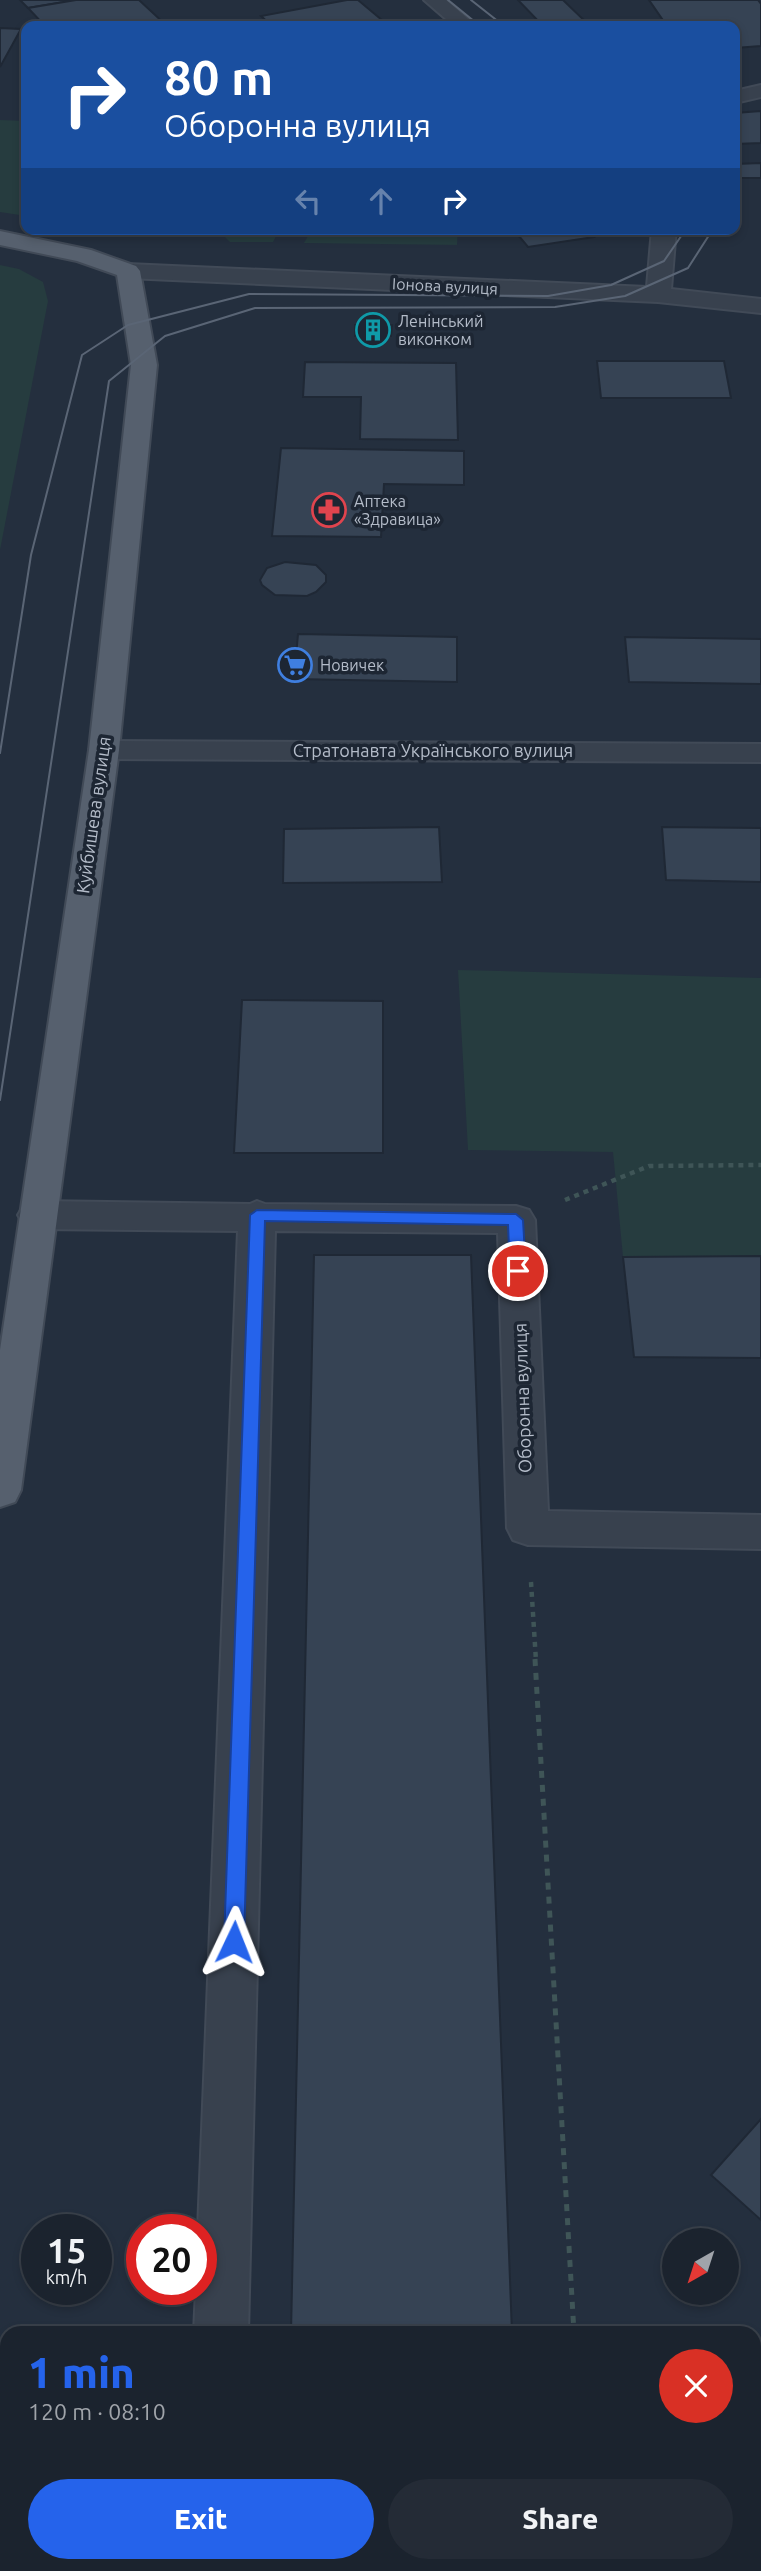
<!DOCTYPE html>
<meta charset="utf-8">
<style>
body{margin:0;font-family:Ubuntu,sans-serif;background:#242b36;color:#f1f3f6;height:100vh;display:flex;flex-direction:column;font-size:26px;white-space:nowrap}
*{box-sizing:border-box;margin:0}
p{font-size:23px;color:#a0a4aa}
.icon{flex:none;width:38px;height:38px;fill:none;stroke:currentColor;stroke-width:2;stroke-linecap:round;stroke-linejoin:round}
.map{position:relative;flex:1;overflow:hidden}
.panel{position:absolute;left:0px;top:2326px;width:761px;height:247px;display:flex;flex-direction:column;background:#1b232e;border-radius:21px 21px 0 0;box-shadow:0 4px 10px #0003,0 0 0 2px #39404a}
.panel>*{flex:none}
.hud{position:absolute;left:21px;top:21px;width:719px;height:214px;border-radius:14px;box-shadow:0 4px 10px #0003,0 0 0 2px #39404a;background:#1a4fa0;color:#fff;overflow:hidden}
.needle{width:46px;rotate:219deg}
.tools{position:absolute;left:662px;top:2228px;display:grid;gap:14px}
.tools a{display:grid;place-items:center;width:77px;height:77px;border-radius:50%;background:#1b232e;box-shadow:0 4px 10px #0003,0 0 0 2px #39404a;font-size:35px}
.speed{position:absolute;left:21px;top:2214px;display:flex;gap:14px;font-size:35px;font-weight:700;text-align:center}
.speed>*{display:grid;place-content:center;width:91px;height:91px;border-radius:50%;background:#1b232e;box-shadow:0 4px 10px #0003,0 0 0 2px #39404a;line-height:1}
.speed small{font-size:18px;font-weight:400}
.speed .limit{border:10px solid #d22;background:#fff;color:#111}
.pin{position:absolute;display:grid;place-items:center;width:60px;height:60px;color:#fff;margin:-30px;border:4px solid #fff;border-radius:50%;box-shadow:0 2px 7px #0007}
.me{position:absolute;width:77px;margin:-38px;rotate:2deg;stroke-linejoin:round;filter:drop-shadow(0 0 5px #0008)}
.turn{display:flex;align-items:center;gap:24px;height:147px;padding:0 28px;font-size:32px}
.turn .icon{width:91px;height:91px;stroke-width:2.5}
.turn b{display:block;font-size:49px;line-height:60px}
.lanes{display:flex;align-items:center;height:66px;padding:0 28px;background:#0003;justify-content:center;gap:35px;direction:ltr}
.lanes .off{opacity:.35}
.round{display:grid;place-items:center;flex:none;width:74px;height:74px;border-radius:37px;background:#242b36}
.overview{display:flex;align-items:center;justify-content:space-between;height:119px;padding:0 28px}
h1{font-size:42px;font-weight:800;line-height:52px;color:#2563eb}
.primary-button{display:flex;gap:14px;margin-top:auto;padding:14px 28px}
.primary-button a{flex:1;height:80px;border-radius:42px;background:#2563eb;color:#fff;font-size:28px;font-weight:800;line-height:80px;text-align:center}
.primary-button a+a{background:#242b36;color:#f1f3f6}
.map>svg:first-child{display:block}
</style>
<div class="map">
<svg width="761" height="2571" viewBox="0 0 761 2571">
<rect width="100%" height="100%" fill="#242f3e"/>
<g fill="#263c3f">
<path d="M0 120 26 121V216L0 212Z"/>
<path d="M217 229H280L273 242H230Z"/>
<path d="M312 229H458L457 245 304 243Z"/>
<path d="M0 265 19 269 43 282 48 301 0 550Z"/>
<path d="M458 970 761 978V1256L623 1257 613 1152 468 1150Z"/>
</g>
<g fill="#364354" stroke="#1f2835" stroke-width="2">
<path d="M20 0H76L28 8Z"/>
<path d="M76 0H139L167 26H45L28 8Z"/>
<path d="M347 0H358L389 26H272L261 16Z"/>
<path d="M518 0H563L590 26H543Z"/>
<path d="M649 0H758L761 4V46L735 48V26H667Z"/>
<path d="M0 28 21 29 0 67Z"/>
<path d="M761 111V143L735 144V113Z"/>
<path d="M761 163V178H735V164Z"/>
<path d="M513 229H588L594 237 528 247Z"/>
<path d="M355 325H392L391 336H355Z"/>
<path d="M597 361H724L731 398H601Z"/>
<path d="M305 362 456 363 458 440 360 439 361 397H303Z"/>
<path d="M281 448 464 451V485L384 484 381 537 272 536Z"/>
<path d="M285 562 316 565 326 575V582L316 592 307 596 275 595 262 585 260 580 267 568Z"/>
<path d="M298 634 457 637V682L294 679Z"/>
<path d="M625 637 761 639V684L629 682Z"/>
<path d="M439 827 442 882 283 883 284 829Z"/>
<path d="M662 827 761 828V882L666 880Z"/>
<path d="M242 1000 383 1001V1153H234Z"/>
<path d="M314 1255H471L512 2333H291Z"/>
<path d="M761 1256V1358L634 1357 623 1257Z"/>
<path d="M761 2119V2220L711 2175Z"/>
<rect x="286" y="2566" width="235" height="5"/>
</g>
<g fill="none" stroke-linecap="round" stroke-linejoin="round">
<g stroke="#414a57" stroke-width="4">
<g id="minor">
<path d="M424 0H446L476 26H454Z"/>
<path d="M761 85V97L735 103V91Z"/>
<path d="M652 229H676L671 289 761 299V313L658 302 128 278 120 276 116 271 120 266 128 264 647 287Z"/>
<path d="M104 741 761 744V762L104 759 93 757 89 750 93 743Z"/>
<path d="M37 1201 250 1204 257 1201 265 1204 516 1206 529 1210 535 1220 548 1511 761 1515V1549L528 1545 513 1540 507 1528 498 1233 275 1231 248 2333H194L196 2289H201V2230H198L238 1231 37 1229 24 1225 18 1215 24 1205Z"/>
<path d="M186 2566H242L241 2571H185Z"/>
</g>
</g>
<g stroke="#414a57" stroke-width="4">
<path id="major" d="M0 231 91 250 136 266 140 271 157 365 119 750 21 1490 15 1502 0 1507V1350L89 750 131 365 117 275 77 261 0 245Z"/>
</g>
<g stroke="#3f5557" stroke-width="4.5" stroke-dasharray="5 5" stroke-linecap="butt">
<path d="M565 1200 649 1166 761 1165"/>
<path d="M531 1582 536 1661"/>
</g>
<g stroke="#3f5557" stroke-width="5" stroke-dasharray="7 7" stroke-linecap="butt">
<path d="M535 1659 574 2333"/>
<path d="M587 2566 588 2571"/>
</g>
<use href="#minor" fill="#38414e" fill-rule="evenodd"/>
<use href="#major" fill="#56606e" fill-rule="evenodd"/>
<g stroke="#5a6575" stroke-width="2">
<path d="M448 0 480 26"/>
<path d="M471 0 504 26"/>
<path d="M0 753 31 555 82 355 128 325 249 294 548 296 611 285 664 261 686 229"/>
<path d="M0 1100 109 381 165 336 255 308 555 307 625 296 688 268 713 229"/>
</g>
</g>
<path fill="#2563eb" stroke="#184099" stroke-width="2" d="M257 1210 516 1214 523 1220 526 1271 518 1277 510 1271 508 1225 265 1221 244 1942 241 1948 234 1951 227 1948 224 1942 250 1215Z"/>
<defs>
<g id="building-ring" transform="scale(1.75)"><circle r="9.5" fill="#1d2633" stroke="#0f9aa8" stroke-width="1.5"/><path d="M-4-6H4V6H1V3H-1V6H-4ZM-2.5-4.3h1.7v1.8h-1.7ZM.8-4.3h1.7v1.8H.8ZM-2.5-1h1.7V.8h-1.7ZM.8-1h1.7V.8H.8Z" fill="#0f9aa8"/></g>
<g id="pharmacy-ring" transform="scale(1.75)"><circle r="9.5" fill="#1d2633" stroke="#e0444e" stroke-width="1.5"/><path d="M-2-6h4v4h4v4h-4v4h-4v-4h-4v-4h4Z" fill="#e0444e"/></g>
<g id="supermarket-ring" transform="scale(1.75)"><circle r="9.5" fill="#1d2633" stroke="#3f7fe0" stroke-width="1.5"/><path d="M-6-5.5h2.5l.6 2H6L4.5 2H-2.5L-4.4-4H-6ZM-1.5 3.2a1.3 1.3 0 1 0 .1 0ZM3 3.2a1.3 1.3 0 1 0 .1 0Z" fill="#3f7fe0"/></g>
</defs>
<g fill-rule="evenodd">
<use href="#building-ring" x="373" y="330"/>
<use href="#pharmacy-ring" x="329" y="510"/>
<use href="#supermarket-ring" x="295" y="665"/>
</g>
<g text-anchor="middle" stroke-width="7" stroke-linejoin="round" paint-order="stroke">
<g font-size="16" fill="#b4bcc9" stroke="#1d2633">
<text transform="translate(445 286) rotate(3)" y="6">Іонова вулиця</text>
</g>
<g font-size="16" fill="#b4bcc9" stroke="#1d2633" text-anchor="start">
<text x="398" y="327">Ленінський<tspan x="398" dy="18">виконком</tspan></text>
<text x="354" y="507">Аптека<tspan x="354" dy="18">«Здравица»</tspan></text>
<text x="320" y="671">Новичек</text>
</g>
<g font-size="18" fill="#b4bcc9" stroke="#1d2633">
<text x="433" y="757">Стратонавта Українського вулиця</text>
<text transform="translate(94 815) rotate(-82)" y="6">Куйбишева вулиця</text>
<text transform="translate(523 1398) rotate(-92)" y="6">Оборонна вулиця</text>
</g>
</g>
</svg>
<div class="tools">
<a><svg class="needle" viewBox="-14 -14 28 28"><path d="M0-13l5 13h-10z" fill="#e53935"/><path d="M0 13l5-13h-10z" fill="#a0a4aa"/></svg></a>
</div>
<div class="speed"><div>15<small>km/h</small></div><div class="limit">20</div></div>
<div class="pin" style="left:518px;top:1271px;background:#d93025"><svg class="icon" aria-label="arrive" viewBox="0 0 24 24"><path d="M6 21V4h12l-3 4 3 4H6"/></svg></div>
<svg class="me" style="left:234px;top:1942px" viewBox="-20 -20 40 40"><path d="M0-17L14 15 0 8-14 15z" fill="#2563eb" stroke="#fff" stroke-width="4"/></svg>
<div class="hud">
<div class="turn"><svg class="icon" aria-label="right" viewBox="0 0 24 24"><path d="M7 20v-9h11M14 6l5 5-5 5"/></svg><div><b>80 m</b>Оборонна вулиця</div></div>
<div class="lanes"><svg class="icon off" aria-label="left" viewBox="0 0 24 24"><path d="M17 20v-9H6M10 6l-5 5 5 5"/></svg><svg class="icon off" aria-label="ahead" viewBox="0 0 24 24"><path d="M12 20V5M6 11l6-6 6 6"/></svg><svg class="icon" aria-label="right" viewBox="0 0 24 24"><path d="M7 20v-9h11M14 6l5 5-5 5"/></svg></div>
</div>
<section class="panel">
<div class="overview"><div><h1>1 min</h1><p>120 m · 08:10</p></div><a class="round" style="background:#d93025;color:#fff"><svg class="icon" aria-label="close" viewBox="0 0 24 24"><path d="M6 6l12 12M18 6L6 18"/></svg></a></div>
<div class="primary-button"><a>Exit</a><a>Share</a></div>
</section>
</div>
